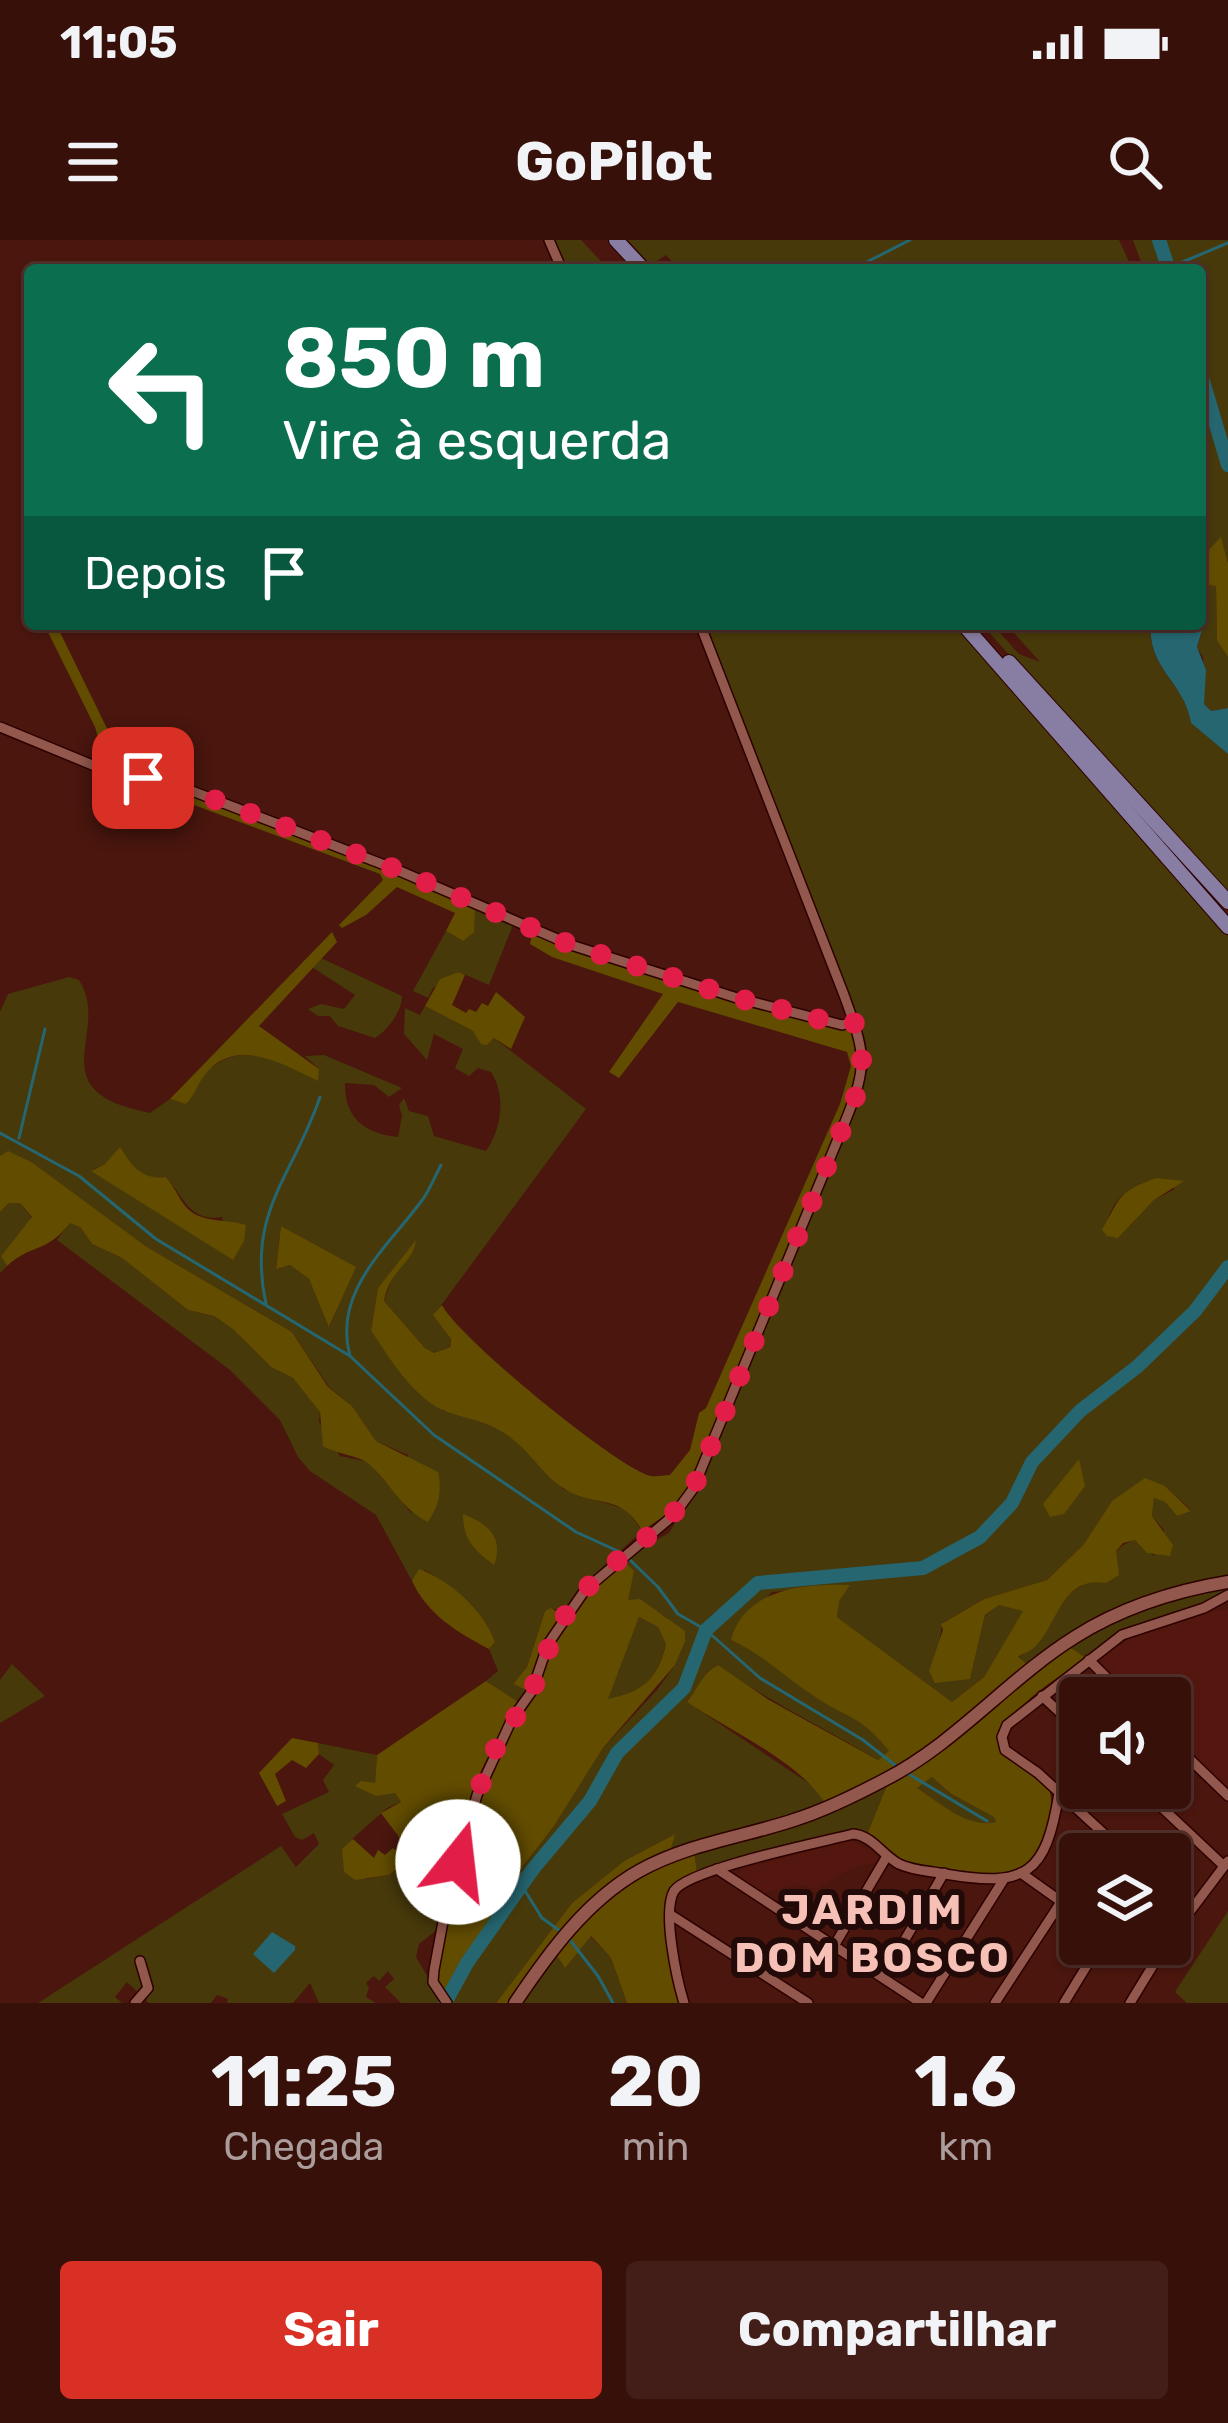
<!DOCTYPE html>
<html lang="pt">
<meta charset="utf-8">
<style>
body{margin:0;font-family:Rubik,sans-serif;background:#431e18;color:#f1f3f6;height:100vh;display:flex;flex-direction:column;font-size:45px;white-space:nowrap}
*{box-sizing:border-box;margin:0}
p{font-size:39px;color:#ab9d9c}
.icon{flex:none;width:66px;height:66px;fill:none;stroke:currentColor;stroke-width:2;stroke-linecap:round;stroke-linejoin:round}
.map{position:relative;height:1763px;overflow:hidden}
.side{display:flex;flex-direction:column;background:#38100a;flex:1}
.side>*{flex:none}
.hud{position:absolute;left:24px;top:24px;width:1182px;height:366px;border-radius:12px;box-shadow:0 3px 9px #0004,0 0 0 3px #52302b;background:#0b6e4f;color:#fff;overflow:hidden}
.buttons{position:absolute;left:1059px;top:1437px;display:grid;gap:24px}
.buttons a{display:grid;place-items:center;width:132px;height:132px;border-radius:12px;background:#38100a;box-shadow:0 3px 9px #0004,0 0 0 3px #52302b;font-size:60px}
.pin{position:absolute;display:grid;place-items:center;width:102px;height:102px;color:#fff;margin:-51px;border-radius:24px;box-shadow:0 6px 18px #0006}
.me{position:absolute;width:132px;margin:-66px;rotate:16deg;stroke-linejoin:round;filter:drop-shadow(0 0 9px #0008)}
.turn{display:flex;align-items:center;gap:42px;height:252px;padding:0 60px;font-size:54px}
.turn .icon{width:156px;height:156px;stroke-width:2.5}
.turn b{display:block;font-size:84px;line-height:102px}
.then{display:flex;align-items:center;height:114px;padding:0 60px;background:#0003;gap:24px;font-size:45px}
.eta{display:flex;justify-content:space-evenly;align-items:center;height:204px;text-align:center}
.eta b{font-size:72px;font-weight:700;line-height:84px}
.action{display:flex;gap:24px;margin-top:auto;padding:24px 60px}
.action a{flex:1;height:138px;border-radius:12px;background:#d93025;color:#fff;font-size:48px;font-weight:700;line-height:138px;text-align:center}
.action a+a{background:#431e18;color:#f1f3f6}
.status{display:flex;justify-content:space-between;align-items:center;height:84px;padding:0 60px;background:#38100a;direction:ltr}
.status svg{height:33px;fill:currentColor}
header{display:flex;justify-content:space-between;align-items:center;height:156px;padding:0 60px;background:#38100a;font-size:54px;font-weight:700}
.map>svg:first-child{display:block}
</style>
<div class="status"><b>11:05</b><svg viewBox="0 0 49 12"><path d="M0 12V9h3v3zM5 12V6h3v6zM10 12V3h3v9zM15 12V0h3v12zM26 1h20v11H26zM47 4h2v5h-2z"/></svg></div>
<header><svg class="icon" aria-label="menu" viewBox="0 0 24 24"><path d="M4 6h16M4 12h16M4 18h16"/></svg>GoPilot<svg class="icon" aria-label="search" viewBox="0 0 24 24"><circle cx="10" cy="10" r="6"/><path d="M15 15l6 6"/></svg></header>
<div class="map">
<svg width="1228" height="1763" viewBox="0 0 1228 1763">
<rect width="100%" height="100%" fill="#4a160e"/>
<g fill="#54170f">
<path d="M1228 1369V1549L1170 1494V1458H1133L1099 1425 1100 1418 1130 1398 1205 1372Z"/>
<path d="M851 1600 878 1615 879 1622 852 1628 816 1649 799 1644 759 1654 736 1636 744 1628Z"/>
</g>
<g fill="#47390a" fill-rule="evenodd">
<path d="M552 0H581L609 30H565Z"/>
<path d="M628 0H1119L1133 30H680L666 15 651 25Z"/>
<path d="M1133 0H1228V323L1221 298 1200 319V30H1144Z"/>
<path d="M1204 345 1216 346 1217 401 1228 417V468L1211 471 1204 464 1203 417 1197 408 1203 387 1200 350Z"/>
<path d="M705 384H959L1228 696V1337C1153 1348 1087 1378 1028 1425L1018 1418C1047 1398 1048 1375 1071 1353 1078 1346 1088 1344 1094 1337 1109 1323 1115 1305 1135 1300L1154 1316 1164 1290 1152 1276 1154 1258 1165 1262 1177 1276 1191 1270 1165 1246 1112 1261 1084 1304 1047 1340 984 1359 942 1383 939 1406 970 1438 985 1376 998 1365 1024 1370 984 1437 952 1462 837 1377 838 1361 848 1345 772 1352 731 1400 755 1411 813 1456 867 1483 890 1511 878 1520C824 1488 768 1461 717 1425 702 1433 699 1449 687 1462L816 1548 825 1563 773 1583 693 1601 671 1609 673 1595 624 1621 572 1663 496 1763H451L444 1754 516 1635 554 1586 603 1508 657 1450 675 1425 685 1402 665 1376 628 1360 622 1319 669 1293 697 1248 868 829 866 803ZM1156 938 1175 949 1154 960 1118 998 1107 981C1116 955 1130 947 1156 938Z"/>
<path d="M1006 384H1151C1147 431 1183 439 1191 483L1228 514V654L984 387 993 385 1019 414 1040 422Z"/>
<path d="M475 668 513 685 489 745 459 732 433 748 428 758 413 751 446 691 463 701Z"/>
<path d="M321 718 402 756C402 771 388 790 375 798L338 786 330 776H318L308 769 321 764 344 769 355 755 312 727Z"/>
<path d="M69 737 79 740C113 792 35 851 150 873L170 859 179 862C190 852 200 837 211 828 245 800 284 824 317 840L319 829 305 816 324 815 402 848 389 857 374 845 345 843C344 878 365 894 398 897L402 876 399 865 404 858 409 871 428 876 434 896 486 911C502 888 506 855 491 832L478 828 469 836 455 828 463 809 434 794 427 820 404 794 405 768 420 775 425 766 473 791 487 805 494 798 586 869 434 1075 451 1099 449 1107 434 1113 425 1108 384 1061 395 1029 417 1006 378 1048 371 1089 443 1171 483 1179 517 1202 563 1249 627 1270 642 1291 581 1347 560 1374 557 1369 545 1371 527 1427 513 1444 526 1450 517 1461 486 1441 498 1431 489 1409 495 1402C483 1370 454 1348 425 1330L412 1341 376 1275 310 1231 298 1217 280 1180 230 1130 57 1000 70 982 80 987 92 1004 122 1018 188 1070 214 1076 234 1090 271 1127 293 1138 315 1163 320 1172 319 1182 340 1216 369 1222 412 1274 408 1215 376 1201 352 1166 329 1147 292 1092 147 1007 33 923 0 916V772L8 754ZM105 924 155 938 166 937C185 958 189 982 222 977L232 1019 92 930ZM281 986 355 1027 330 1086 309 1039 290 1025 276 1028Z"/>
<path d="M9 963H20L32 978 1 1016 7 1026 0 1033V972Z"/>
<path d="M1228 1346V1352L1203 1366 1161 1378 1086 1418 1068 1406 1132 1371Z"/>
<path d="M639 1377 658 1387 666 1403C658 1440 643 1452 607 1460Z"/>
<path d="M12 1424 45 1456 0 1483V1440Z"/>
<path d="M318 1503 377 1515 375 1544 385 1553H395L401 1562 387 1568 352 1599 366 1639 389 1635 415 1614H423L449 1637 438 1689 419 1704 416 1717 443 1763H401L385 1747 394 1739 388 1731 379 1741 374 1736 366 1743 369 1748 366 1757 376 1763H319L310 1743 293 1763H227L228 1759 217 1755 211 1763H149L127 1742 115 1757 122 1763H38L281 1606 296 1627 319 1604 314 1593 302 1600 295 1597 282 1574 329 1552 323 1540 334 1525 319 1514Z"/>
<path d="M932 1537 950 1553 995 1577 996 1582C969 1591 939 1562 916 1548Z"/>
<path d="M887 1545 868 1592 855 1589 697 1632 694 1611Z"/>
<path d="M1228 1671V1763H1187L1175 1752Z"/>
<path d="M590 1696 611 1718 627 1763H523L557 1716 564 1727Z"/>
</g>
<g fill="#624c00" fill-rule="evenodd">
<path d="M1221 297 1228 323V417L1217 401 1216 346 1204 345 1200 350V319Z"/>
<path d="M44 384H56L118 511 144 536 101 526 105 521 95 487Z"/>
<path d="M121 538C242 564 361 616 475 668L474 692 463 701 446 691 455 673 397 647 366 675 342 688 339 685 383 640 380 634Z"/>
<path d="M332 692 337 702 259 786 319 829 318 841C285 825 239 797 208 831 198 841 196 854 186 864L170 859Z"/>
<path d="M532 694 847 788 852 791 859 818 854 850 690 1249 670 1272 642 1291C622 1252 593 1268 563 1248 545 1237 532 1215 516 1202 489 1180 477 1182 447 1172 414 1159 389 1118 371 1090L378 1048 416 1000C414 1023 390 1028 384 1061L425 1108 434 1113 450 1107 451 1099 433 1075 442 1065C458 1097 617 1228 651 1236 657 1237 664 1235 670 1235L690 1210 699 1173 706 1168 840 864 851 826 847 812 678 762 619 838 609 832 663 754 552 717 530 704Z"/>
<path d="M459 732 465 735 452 765 466 773 469 769 476 772 482 763 488 766 496 752 525 777 511 809 494 798 487 805 481 804 473 791 425 766 440 739Z"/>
<path d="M120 907C132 926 141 940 166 937 175 947 180 962 189 970 204 983 228 979 246 985L244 1001 233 1020 91 931 105 924Z"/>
<path d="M8 911 33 923 147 1007 292 1092 328 1147 352 1166 376 1201 438 1232C442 1252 439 1265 428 1282 401 1269 391 1244 370 1225 361 1216 337 1214 323 1206L320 1172 293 1138 271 1127 234 1090 214 1076 188 1070 122 1018 92 1004 80 987 70 983C46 1014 32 1003 7 1026L1 1016 32 977 20 963H9L0 972V916Z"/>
<path d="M1156 938 1184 941 1154 960 1118 998 1107 996 1102 990C1120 958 1118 951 1156 938Z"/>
<path d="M281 986 356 1027 329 1087 309 1039 290 1025 276 1029Z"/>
<path d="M1079 1219 1085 1246 1064 1274 1050 1277 1043 1264Z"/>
<path d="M1145 1238 1165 1246 1191 1271 1177 1276 1165 1262 1154 1258 1152 1276 1173 1305 1170 1316 1147 1313 1135 1300 1123 1303 1116 1311 1119 1335 1106 1343C1061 1336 1058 1384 1036 1406 1031 1411 1024 1413 1018 1417L1028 1425 914 1517 825 1563C799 1521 728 1490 687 1462 698 1449 702 1433 718 1425L769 1460 878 1520 889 1511C860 1474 847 1479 812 1455 784 1436 762 1414 731 1400 744 1349 804 1343 850 1345L839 1361 837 1377 952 1462 984 1437 1023 1371 999 1365 985 1375 970 1439 935 1443 929 1431 943 1390 941 1384 984 1359 1047 1340 1084 1304 1112 1261Z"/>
<path d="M463 1274C489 1284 504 1298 494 1325 474 1310 463 1300 463 1274Z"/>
<path d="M622 1319 634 1331 628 1360 640 1359 685 1391V1402L675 1425 603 1508 554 1586 516 1635 444 1754 436 1742 453 1656 482 1556 501 1509 537 1453 552 1404 569 1377ZM639 1377 658 1387 666 1404C658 1439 643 1452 608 1459Z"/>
<path d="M419 1329C450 1340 484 1371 495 1402L489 1409C458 1393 427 1374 412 1341Z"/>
<path d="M551 1368 560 1374 526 1450 513 1444 527 1427 545 1371Z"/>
<path d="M1068 1406 1086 1418C1052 1443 1010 1463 1000 1505 1015 1518 1041 1533 1049 1550 1054 1561 1050 1576 1049 1587 1044 1650 944 1640 904 1622 889 1616 879 1604 868 1592L887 1545ZM932 1537 950 1553 994 1577 996 1582C968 1589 940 1563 917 1548Z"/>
<path d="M486 1441 517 1461 481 1531 449 1637 423 1615 416 1614 389 1635 355 1640 344 1632 342 1609 353 1599 374 1618 378 1610 385 1615 393 1608 397 1612 405 1605 381 1573 401 1562 395 1553 376 1556 355 1546 361 1541 375 1543 377 1515Z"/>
<path d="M292 1498 318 1503 319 1514 306 1528 292 1520 275 1534 286 1561 277 1566 259 1533Z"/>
<path d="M675 1594 671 1609C599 1640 558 1704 509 1763H496L572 1663 624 1621Z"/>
<path d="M694 1611 697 1632 683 1639 668 1659 681 1763H627L611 1718 591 1696 565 1728 557 1716C593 1666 638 1635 694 1611Z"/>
</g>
<g fill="#256671">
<path d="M1200 383 1203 387 1197 407 1206 430 1204 464 1211 471 1228 468V514L1191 483C1184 441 1147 429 1151 384Z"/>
<path d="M272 1692 295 1706V1710L274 1733 253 1714Z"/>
</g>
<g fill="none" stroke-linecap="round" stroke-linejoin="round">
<g stroke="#256671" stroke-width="3">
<path d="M1168 28 1228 3"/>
<path d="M851 30 910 0"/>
<path d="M0 893 79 936 156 999 350 1116 434 1195 576 1292 620 1312"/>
<path d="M19 898 45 789"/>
<path d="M266 1064C246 972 293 937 320 857"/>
<path d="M350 1116C332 1051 389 1006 423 959 430 949 435 936 441 925"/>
<path d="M629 1319 658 1347 678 1374 706 1390 760 1438 863 1500 896 1526"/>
<path d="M907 1533 987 1581"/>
<path d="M522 1646 542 1678 560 1691"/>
<path d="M570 1700 598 1736 613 1763"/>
</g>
<g stroke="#256671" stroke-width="14">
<path d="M1159 0 1169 30"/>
<path d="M1200 131 1228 225"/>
<path d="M445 1763 467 1723 533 1629 590 1561 617 1513 684 1448 706 1390 758 1343 923 1328 980 1297 1012 1263 1032 1222 1080 1171 1138 1126 1195 1071 1228 1027"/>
</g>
<g stroke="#2d0000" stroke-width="12">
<g id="street">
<path d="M549 0 562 30"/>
<path d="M0 487 107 531 179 546 395 629 571 705 737 758 842 785 854 782"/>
<path d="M1089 1420 1127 1458"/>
<path d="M1042 1456 1080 1491"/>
<path d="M1170 1500 1228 1556"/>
<path d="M1141 1548 1224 1626"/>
<path d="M1126 1614 1038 1533 1005 1510 1002 1497 1007 1485 1122 1395 1204 1368 1228 1355"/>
<path d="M717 1629 921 1763"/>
<path d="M1021 1633 1080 1675"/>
<path d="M1170 1654 1188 1670"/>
<path d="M671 1675 808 1763"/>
<path d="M1170 1698 1228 1621"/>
<path d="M1123 1704 1155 1723"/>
<path d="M834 1706 887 1616"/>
<path d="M883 1737 944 1633"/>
<path d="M135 1763 148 1748 140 1721"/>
<path d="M447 1763 433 1742 434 1730 448 1655 477 1555 512 1479 532 1451 548 1404 585 1350 674 1275 693 1249 845 882C869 823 865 813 844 755L700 384"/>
<path d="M684 1763C677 1740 662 1672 674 1651 688 1629 822 1602 853 1594 873 1596 882 1615 899 1624 914 1631 930 1631 945 1634 1027 1648 1046 1634 1059 1553"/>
<path d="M926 1763 1004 1639"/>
<path d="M995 1763 1061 1662"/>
<path d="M1064 1763 1100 1704"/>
<path d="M1130 1763 1166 1704"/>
</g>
</g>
<g stroke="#2d0000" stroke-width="15">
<path id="secondary" d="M515 1763C548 1714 586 1661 639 1631 687 1604 743 1597 794 1580 826 1570 856 1555 886 1539 956 1503 1008 1439 1075 1397 1121 1368 1174 1351 1228 1342"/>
</g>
<g stroke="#2d0000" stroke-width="16">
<g id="primary">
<path d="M616 0 644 30"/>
<path d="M963 384 1228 687"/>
<path d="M1009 422 1228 662"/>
</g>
</g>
<use href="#street" stroke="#93584d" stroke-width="9"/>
<use href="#secondary" stroke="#93584d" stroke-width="12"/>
<use href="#primary" stroke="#887da2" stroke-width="14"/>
</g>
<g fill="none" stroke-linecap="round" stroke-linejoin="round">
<path stroke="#e11d48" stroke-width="21" stroke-dasharray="0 37.8" d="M143 538 179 546 395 629 571 705 737 758 842 785 854 782C863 809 864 826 857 853L693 1249C666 1290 619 1314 586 1349 558 1378 548 1410 534 1446 525 1467 507 1487 496 1508 478 1545 469 1583 458 1622"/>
</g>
<g text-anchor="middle" stroke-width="12" stroke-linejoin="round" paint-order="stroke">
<g font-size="42" font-weight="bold" letter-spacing="3" fill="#f7c0b6" stroke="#210a07">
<text x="873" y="1684">JARDIM<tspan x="873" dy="48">DOM BOSCO</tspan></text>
</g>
</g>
</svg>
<div class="buttons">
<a><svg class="icon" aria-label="sound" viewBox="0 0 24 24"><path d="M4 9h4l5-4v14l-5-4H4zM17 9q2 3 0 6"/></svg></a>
<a><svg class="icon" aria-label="layers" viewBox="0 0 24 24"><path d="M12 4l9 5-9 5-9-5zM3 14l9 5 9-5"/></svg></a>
</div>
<div class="pin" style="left:143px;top:538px;background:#d93025"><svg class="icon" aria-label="arrive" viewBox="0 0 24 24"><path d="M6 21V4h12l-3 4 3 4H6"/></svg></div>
<svg class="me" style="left:458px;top:1622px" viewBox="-20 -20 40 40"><circle r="19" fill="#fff"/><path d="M0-13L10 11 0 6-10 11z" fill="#e11d48"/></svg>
<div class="hud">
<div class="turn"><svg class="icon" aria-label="left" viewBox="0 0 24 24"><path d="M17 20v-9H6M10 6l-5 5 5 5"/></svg><div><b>850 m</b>Vire à esquerda</div></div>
<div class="then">Depois<svg class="icon" aria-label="arrive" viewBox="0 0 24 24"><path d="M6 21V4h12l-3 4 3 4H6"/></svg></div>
</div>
</div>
<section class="side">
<div class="eta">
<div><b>11:25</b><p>Chegada</p></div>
<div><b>20</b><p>min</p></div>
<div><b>1.6</b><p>km</p></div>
</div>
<div class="action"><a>Sair</a><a>Compartilhar</a></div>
</section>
